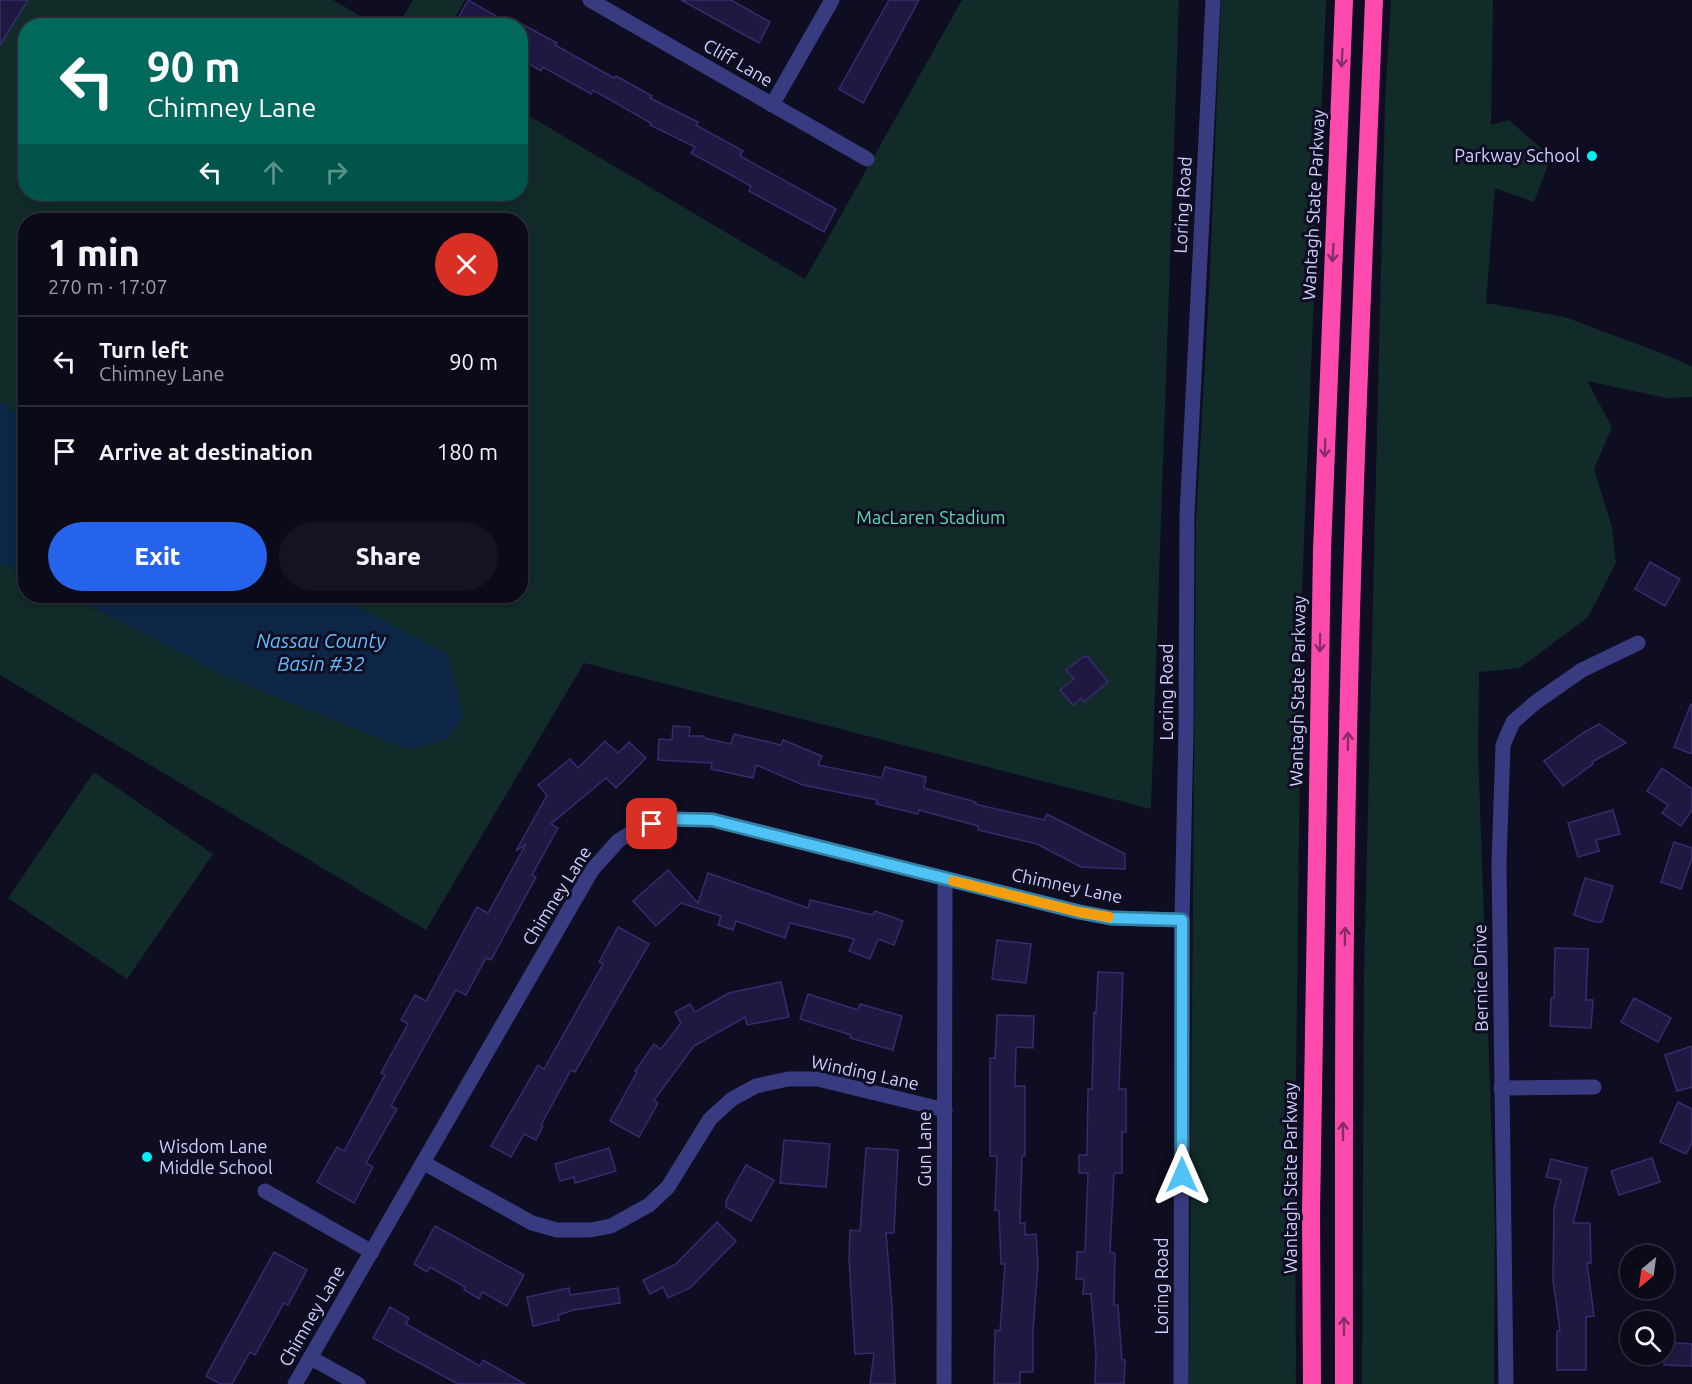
<!DOCTYPE html>
<meta charset="utf-8">
<style>
body{margin:0;font-family:Ubuntu,sans-serif;background:#141322;color:#f1f3f6;height:100vh;display:flex;flex-direction:column;font-size:22px;white-space:nowrap}
*{box-sizing:border-box;margin:0}
p{font-size:20px;color:#9a9aa2}
.icon{flex:none;width:33px;height:33px;fill:none;stroke:currentColor;stroke-width:2;stroke-linecap:round;stroke-linejoin:round}
.map{position:relative;flex:1;overflow:hidden}
.drawer{position:absolute;left:18px;top:213px;width:510px;height:390px;display:flex;flex-direction:column;background:#0b0a19;border-radius:24px;box-shadow:0 3px 9px #0003,0 0 0 2px #2b2b38}
.drawer>*{flex:none}
.guide{position:absolute;left:18px;top:18px;width:510px;height:183px;border-radius:24px;box-shadow:0 3px 9px #0003,0 0 0 2px #2b2b38;background:#00695c;color:#fff;overflow:hidden}
.needle{width:39px;rotate:209deg}
.tools{position:absolute;left:1620px;top:1245px;display:grid;gap:12px}
.tools a{display:grid;place-items:center;width:54px;height:54px;border-radius:50%;background:#0b0a19;box-shadow:0 3px 9px #0003,0 0 0 2px #2b2b38;font-size:30px}
.pin{position:absolute;display:grid;place-items:center;width:51px;height:51px;color:#fff;margin:-26px;border-radius:12px;box-shadow:0 3px 9px #0006}
.me{position:absolute;width:66px;margin:-33px;rotate:0deg;stroke-linejoin:round;filter:drop-shadow(0 0 4px #0008)}
.turn{display:flex;align-items:center;gap:21px;height:126px;padding:0 30px;font-size:27px}
.turn .icon{width:78px;height:78px;stroke-width:2.5}
.turn b{display:block;font-size:42px;line-height:51px}
.lanes{display:flex;align-items:center;height:57px;padding:0 30px;background:#0003;justify-content:center;gap:30px;direction:ltr}
.lanes .off{opacity:.35}
.round{display:grid;place-items:center;flex:none;width:63px;height:63px;border-radius:32px;background:#141322}
.headline{display:flex;align-items:center;justify-content:space-between;height:102px;padding:0 30px}
h1{font-size:36px;font-weight:800;line-height:45px}
.button{display:flex;gap:12px;margin-top:auto;padding:12px 30px}
.button a{flex:1;height:69px;border-radius:36px;background:#2563eb;color:#fff;font-size:24px;font-weight:800;line-height:69px;text-align:center}
.button a+a{background:#141322;color:#f1f3f6}
ul{padding:0;list-style:none}
li{display:flex;align-items:center;gap:18px;height:90px;padding:0 30px;border-top:2px solid #2b2b38}
li div{flex:1}
li b{display:block;font-size:22px}
li em{font-style:normal}
.map>svg:first-child{display:block}
</style>
<div class="map">
<svg width="1692" height="1384" viewBox="0 0 1692 1384">
<rect width="100%" height="100%" fill="#0f0d21"/>
<g fill="#102b28" fill-rule="evenodd">
<path d="M0 0H333L376 25 26 26V194H520L521 111 805 279 962 0H1179L1151 809 584 663 426 930 0 675ZM26 220H520V596H26Z"/>
<path d="M413 0H465L451 25H398Z"/>
<path d="M1221 0H1326L1302 589 1295 1163 1296 1384H1189L1196 519 1209 293Z"/>
<path d="M1391 0H1493L1491 125 1509 120 1551 157 1534 202 1495 188 1486 303 1565 317 1669 356 1692 367V397L1666 398 1587 381 1612 427 1594 469 1612 527 1616 563 1588 617 1520 668 1479 672 1478 751 1495 1227 1494 1384H1362L1364 973 1385 102Z"/>
<path d="M94 772 213 854 127 979 8 898Z"/>
</g>
<g fill="#0d2646">
<path d="M2 402 25 418V574L0 563V403Z"/>
<path d="M72 596H336L447 654 463 717 448 738 409 750 227 677Z"/>
</g>
<g fill="#1f1942" stroke="#342c6e" stroke-width="1.5">
<path d="M0 0H28L0 45Z"/>
<path d="M468 0 514 26H454Z"/>
<path d="M681 0H731L770 22 759 43Z"/>
<path d="M889 0H919L863 103 839 89Z"/>
<path d="M520 23 557 43 555 45 614 78 616 76 652 96 650 98 698 122 696 125 743 151 740 156 836 209 824 232 749 191 751 186 691 153 695 147 650 125 651 123 593 90 591 94 543 67 541 71 520 59Z"/>
<path d="M1650 562 1680 579 1665 606 1635 589Z"/>
<path d="M1087 656 1108 682 1084 702 1081 698 1073 705 1060 690 1074 679 1066 670 1083 657Z"/>
<path d="M1691 704H1692V754L1674 747Z"/>
<path d="M1599 724 1626 743 1592 762 1593 764 1563 786 1544 761 1583 733Z"/>
<path d="M673 726 690 727 689 736H704V738L731 744 734 734 781 745 783 740 822 756 818 765 882 778 885 767 926 777 924 788 976 802 975 804 1044 820 1047 814 1125 854V869L1081 867 1037 844 978 830V826L919 810 918 814 876 804 877 800 803 785 756 765 753 778 711 769 712 763 658 760 659 739 672 740Z"/>
<path d="M605 741 618 753 629 742 646 758 616 788 606 778 551 824 558 828 532 875 536 877 491 960 486 958 466 995 456 990 430 1036 391 1106 397 1109 366 1163 373 1167 354 1203 317 1182 337 1147 344 1151 385 1075 381 1073 408 1024 401 1020 415 995 426 1001 477 907 488 913 526 844 516 851 547 795 538 785 570 759 578 768Z"/>
<path d="M1662 768 1692 789V810L1681 826 1662 813 1668 805 1647 791Z"/>
<path d="M1613 810 1620 834 1596 840 1599 851 1578 857 1568 823Z"/>
<path d="M1674 842 1692 848V858L1681 889 1661 882Z"/>
<path d="M668 870 698 903 708 873 808 908 810 900 873 915 875 911 903 921 894 945 878 939 870 959 849 951 854 939 790 923 785 938 736 921 733 930 718 925 721 916 681 903 656 926 633 901Z"/>
<path d="M1585 878 1613 886 1602 922H1595L1574 915Z"/>
<path d="M618 927 649 944 575 1072 571 1070 541 1125 543 1126 536 1140 524 1134 511 1157 491 1146 538 1065 544 1069 603 964 599 962Z"/>
<path d="M997 940 1031 944 1026 983 992 979Z"/>
<path d="M1555 948 1588 949 1586 1000H1593L1591 1028 1550 1026 1551 998H1554Z"/>
<path d="M1098 972 1123 973 1119 1089H1126V1132H1122V1173H1114L1110 1252 1115 1253 1114 1305H1118L1122 1360H1125L1124 1384H1095L1096 1354 1091 1294H1083L1084 1279H1076L1077 1252H1085L1088 1173H1079V1155H1087L1088 1089H1092L1094 1012 1096 1013Z"/>
<path d="M781 982 789 1017 747 1025 745 1017 694 1046 654 1100 658 1103 639 1137 610 1121 637 1072 635 1071 654 1044 661 1049 681 1023 675 1012 690 1004 695 1012 729 993Z"/>
<path d="M808 994 858 1010 860 1004 902 1016 893 1050 850 1038 851 1035 800 1019Z"/>
<path d="M1634 998 1671 1018 1658 1042 1621 1022Z"/>
<path d="M997 1015 1034 1016 1033 1048 1016 1047 1015 1086H1025V1156H1022L1020 1223H1025V1235L1036 1234 1038 1264 1033 1331V1372H1020V1384H994L995 1330 1000 1331 1005 1264H1001L999 1211 995 1210 997 1156H990V1058H995Z"/>
<path d="M1692 1046V1087L1677 1091 1665 1055Z"/>
<path d="M1678 1102 1692 1109V1142L1686 1154 1660 1142Z"/>
<path d="M784 1140 830 1144 826 1187 780 1183Z"/>
<path d="M609 1148 616 1171 575 1183 574 1177 560 1181 555 1164Z"/>
<path d="M866 1148 898 1150 894 1233H886L892 1307 895 1384H870L874 1353 855 1354 849 1258 850 1230 860 1231Z"/>
<path d="M1652 1158 1660 1182 1619 1195 1611 1171Z"/>
<path d="M1551 1159 1587 1168 1573 1223H1590L1591 1263H1587L1594 1316 1586 1317V1370H1557V1331H1560L1553 1280 1554 1209 1561 1180 1546 1177Z"/>
<path d="M746 1165 774 1180 751 1221 726 1207V1201Z"/>
<path d="M717 1222 736 1241 690 1288 668 1298 663 1287 650 1294 643 1280 676 1264Z"/>
<path d="M435 1226 524 1275 507 1306 482 1292 479 1299 464 1290 465 1287 430 1267 427 1272 414 1264Z"/>
<path d="M274 1252 307 1270 288 1305 284 1303 255 1355 250 1352 232 1384H220L206 1376Z"/>
<path d="M569 1288 570 1295 618 1288 620 1303 574 1310 558 1315 559 1320 533 1326 527 1297Z"/>
<path d="M390 1307 409 1318 406 1324 480 1366 483 1360 525 1384H458L373 1338Z"/>
<path d="M1664 1342 1692 1344V1366L1664 1365Z"/>
</g>
<g fill="none" stroke-linecap="round" stroke-linejoin="round">
<g stroke="#393b80" stroke-width="15">
<path d="M590 0 867 159"/>
<path d="M772 105 832 0"/>
<path d="M1501 1088 1594 1087"/>
<path d="M424 1163 532 1223 557 1230H590L611 1226 649 1205 668 1187 710 1119 732 1099 756 1086 788 1079H818L945 1110"/>
<path d="M265 1191 372 1252"/>
<path d="M311 1358 358 1384"/>
<path d="M295 1384 592 870 618 841 635 830 669 819 713 820 1079 912 1111 918 1182 920"/>
<path d="M944 1384 945 879"/>
<path d="M1181 1384 1182 920 1186 730 1187 515 1213 0"/>
<path d="M1506 1384 1499 863 1503 745 1513 722 1536 702 1582 670 1638 643"/>
</g>
<g stroke="#fe4aad" stroke-width="18">
<path d="M1312 1384 1311 1213 1322 550 1344 0"/>
<path d="M1344 1384C1344 1168 1343 953 1348 737 1353 491 1364 246 1374 0"/>
</g>
</g>
<defs><path id="oneway-shaft" d="M-6 0H5M1.5-3L5.5 0L1.5 3" fill="none" stroke-width="1.6" stroke-linecap="round" stroke-linejoin="round" transform="scale(1.5)"/></defs>
<g stroke="#862c67">
<use href="#oneway-shaft" transform="translate(1342 58) rotate(93)"/>
<use href="#oneway-shaft" transform="translate(1333 253) rotate(93)"/>
<use href="#oneway-shaft" transform="translate(1325 448) rotate(92)"/>
<use href="#oneway-shaft" transform="translate(1320 643) rotate(91)"/>
<use href="#oneway-shaft" transform="translate(1348 741) rotate(-89)"/>
<use href="#oneway-shaft" transform="translate(1345 936) rotate(-89)"/>
<use href="#oneway-shaft" transform="translate(1343 1131) rotate(-90)"/>
<use href="#oneway-shaft" transform="translate(1344 1326) rotate(-90)"/>
</g>
<g fill="none" stroke-linecap="round" stroke-linejoin="round">
<g stroke="#337fa1" stroke-width="15">
<path id="route" d="M652 824 669 819 712 820 1079 912 1111 918 1182 920V1175"/>
</g>
<use href="#route" stroke="#4fc3f7" stroke-width="10"/>
<path stroke="#f59e0b" stroke-width="10" d="M953 881 1079 912 1109 917"/>
</g>
<g fill="#02f0f6" stroke="#0f0d21" stroke-width="2">
<circle cx="1592" cy="156" r="6"/>
<circle cx="147" cy="1157" r="6"/>
</g>
<g text-anchor="middle" stroke-width="6" stroke-linejoin="round" paint-order="stroke">
<g font-size="18" fill="#d0ceff" stroke="#0f0d21">
<text transform="translate(738 63) rotate(30)" y="6">Cliff Lane</text>
<text transform="translate(1183 205) rotate(-87)" y="6">Loring Road</text>
<text transform="translate(1314 205) rotate(-87)" y="6">Wantagh State Parkway</text>
<text transform="translate(1298 691) rotate(-89)" y="6">Wantagh State Parkway</text>
<text transform="translate(1167 692) rotate(-90)" y="6">Loring Road</text>
<text transform="translate(1067 886) rotate(12)" y="6">Chimney Lane</text>
<text transform="translate(557 896) rotate(-58)" y="6">Chimney Lane</text>
<text transform="translate(1481 978) rotate(-91)" y="6">Bernice Drive</text>
<text transform="translate(865 1073) rotate(12)" y="6">Winding Lane</text>
<text transform="translate(925 1149) rotate(-90)" y="6">Gun Lane</text>
<text transform="translate(1291 1178) rotate(-90)" y="6">Wantagh State Parkway</text>
<text transform="translate(1162 1286) rotate(-90)" y="6">Loring Road</text>
<text transform="translate(312 1316) rotate(-60)" y="6">Chimney Lane</text>
</g>
<g font-size="18" fill="#d0ceff" stroke="#0f0d21" text-anchor="end">
<text x="1580" y="162">Parkway School</text>
<text x="159" y="1153" text-anchor="start">Wisdom Lane<tspan x="159" dy="21">Middle School</tspan></text>
</g>
<g font-size="18" fill="#5adeb3" stroke="#0f0d21">
<text x="931" y="524">MacLaren Stadium</text>
</g>
<g font-size="20" font-style="italic" fill="#5dbffe" stroke="#0f0d21">
<text x="321" y="648">Nassau County<tspan x="321" dy="23">Basin #32</tspan></text>
</g>
</g>
</svg>
<div class="tools">
<a><svg class="needle" viewBox="-14 -14 28 28"><path d="M0-13l5 13h-10z" fill="#e53935"/><path d="M0 13l5-13h-10z" fill="#9a9aa2"/></svg></a>
<a><svg class="icon" aria-label="search" viewBox="0 0 24 24"><circle cx="10" cy="10" r="6"/><path d="M15 15l6 6"/></svg></a>
</div>
<div class="pin" style="left:652px;top:824px;background:#d93025"><svg class="icon" aria-label="arrive" viewBox="0 0 24 24"><path d="M6 21V4h12l-3 4 3 4H6"/></svg></div>
<svg class="me" style="left:1182px;top:1175px" viewBox="-20 -20 40 40"><path d="M0-17L14 15 0 8-14 15z" fill="#4fc3f7" stroke="#fff" stroke-width="4"/></svg>
<div class="guide">
<div class="turn"><svg class="icon" aria-label="left" viewBox="0 0 24 24"><path d="M17 20v-9H6M10 6l-5 5 5 5"/></svg><div><b>90 m</b>Chimney Lane</div></div>
<div class="lanes"><svg class="icon" aria-label="left" viewBox="0 0 24 24"><path d="M17 20v-9H6M10 6l-5 5 5 5"/></svg><svg class="icon off" aria-label="ahead" viewBox="0 0 24 24"><path d="M12 20V5M6 11l6-6 6 6"/></svg><svg class="icon off" aria-label="right" viewBox="0 0 24 24"><path d="M7 20v-9h11M14 6l5 5-5 5"/></svg></div>
</div>
<section class="drawer">
<div class="headline"><div><h1>1 min</h1><p>270 m · 17:07</p></div><a class="round" style="background:#d93025;color:#fff"><svg class="icon" aria-label="close" viewBox="0 0 24 24"><path d="M6 6l12 12M18 6L6 18"/></svg></a></div>
<ul>
<li><svg class="icon" aria-label="left" viewBox="0 0 24 24"><path d="M17 20v-9H6M10 6l-5 5 5 5"/></svg><div><b>Turn left</b><p>Chimney Lane</p></div><em>90 m</em></li>
<li><svg class="icon" aria-label="arrive" viewBox="0 0 24 24"><path d="M6 21V4h12l-3 4 3 4H6"/></svg><div><b>Arrive at destination</b></div><em>180 m</em></li>
</ul>
<div class="button"><a>Exit</a><a>Share</a></div>
</section>
</div>
